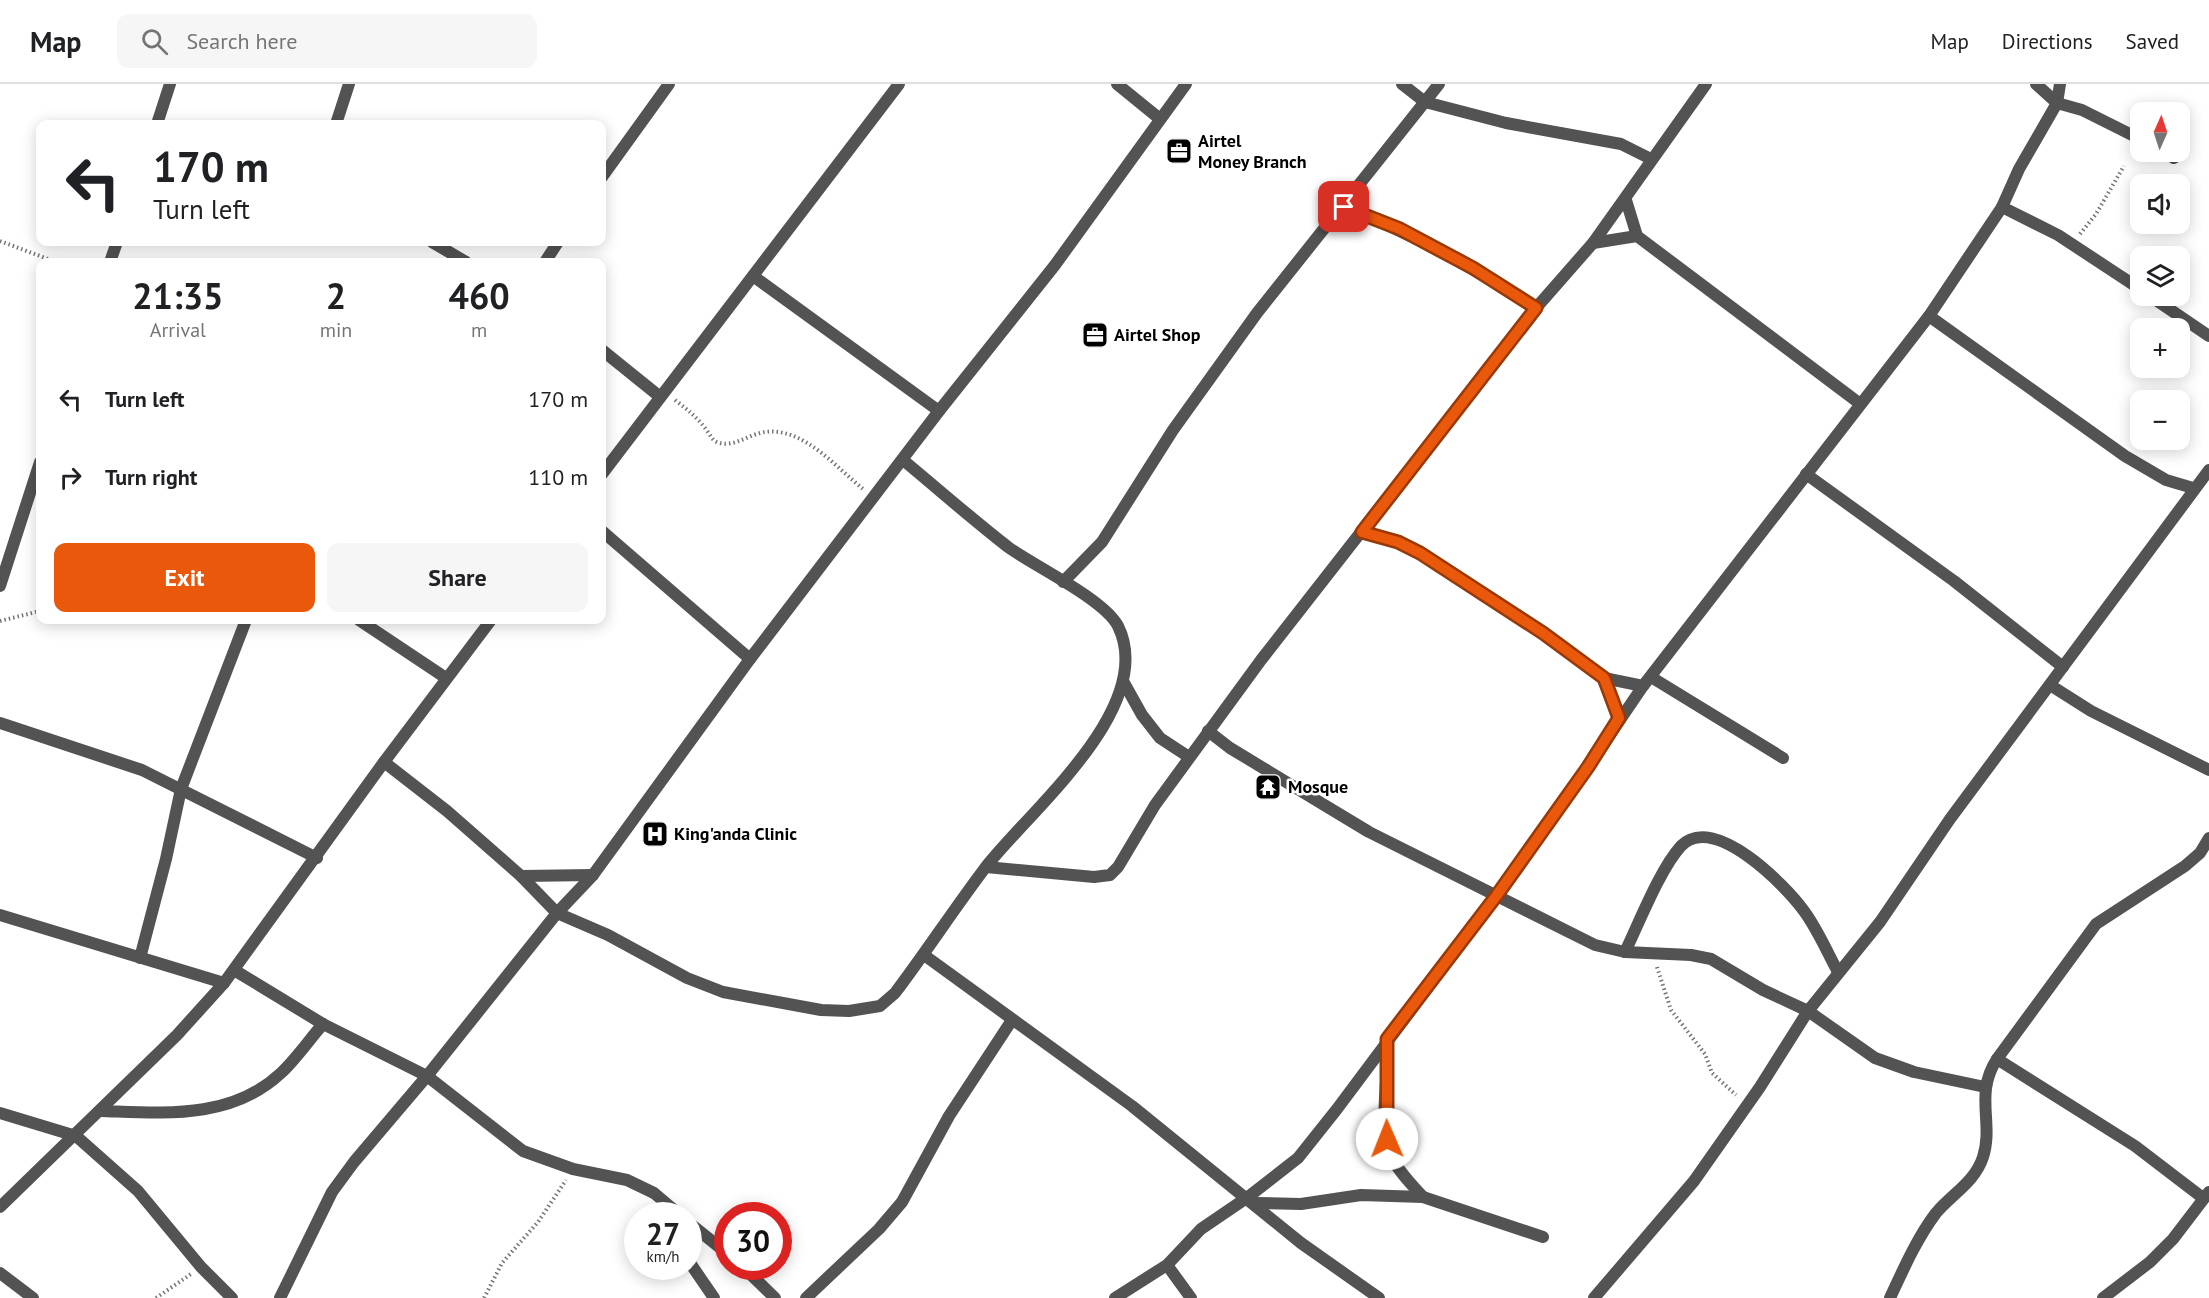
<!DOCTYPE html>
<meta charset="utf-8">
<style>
body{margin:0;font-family:"PT Sans",sans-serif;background:#f6f6f6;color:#202124;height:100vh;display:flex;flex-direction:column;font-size:22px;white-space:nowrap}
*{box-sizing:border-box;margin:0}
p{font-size:20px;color:#757577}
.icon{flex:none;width:33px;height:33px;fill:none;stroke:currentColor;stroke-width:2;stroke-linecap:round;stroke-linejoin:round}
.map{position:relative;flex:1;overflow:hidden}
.sheet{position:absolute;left:36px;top:174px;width:570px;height:366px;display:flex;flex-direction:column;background:#fff;border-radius:12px;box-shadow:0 3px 15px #0003}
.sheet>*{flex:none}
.banner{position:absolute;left:36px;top:36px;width:570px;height:126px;border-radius:12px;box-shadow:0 3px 15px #0003;background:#fff;color:#202124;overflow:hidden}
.needle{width:39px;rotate:3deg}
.fabs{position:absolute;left:2130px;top:18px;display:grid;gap:12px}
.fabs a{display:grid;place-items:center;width:60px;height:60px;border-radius:12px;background:#fff;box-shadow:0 3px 15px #0003;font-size:30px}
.speed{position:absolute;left:624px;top:1118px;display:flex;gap:12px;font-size:30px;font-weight:700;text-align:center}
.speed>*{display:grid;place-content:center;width:78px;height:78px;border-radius:50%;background:#fff;box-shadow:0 3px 15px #0003;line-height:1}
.speed small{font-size:15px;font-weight:400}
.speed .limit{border:9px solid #d22;background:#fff;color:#111}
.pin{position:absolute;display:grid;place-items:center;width:51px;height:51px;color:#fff;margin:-26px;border-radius:12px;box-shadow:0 3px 9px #0006}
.me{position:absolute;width:66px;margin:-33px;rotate:359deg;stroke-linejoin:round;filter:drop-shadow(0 0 4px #0008)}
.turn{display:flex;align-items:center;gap:21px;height:126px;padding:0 18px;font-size:27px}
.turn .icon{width:78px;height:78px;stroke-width:2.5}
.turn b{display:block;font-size:42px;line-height:51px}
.eta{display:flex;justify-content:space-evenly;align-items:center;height:102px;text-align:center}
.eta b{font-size:36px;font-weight:800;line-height:42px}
.cta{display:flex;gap:12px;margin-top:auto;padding:12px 18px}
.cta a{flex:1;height:69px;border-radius:12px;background:#ea580c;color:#fff;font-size:24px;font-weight:800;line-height:69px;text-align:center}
.cta a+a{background:#f6f6f6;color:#202124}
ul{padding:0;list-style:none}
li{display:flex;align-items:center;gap:18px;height:78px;padding:0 18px}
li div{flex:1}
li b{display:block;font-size:22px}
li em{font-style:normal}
header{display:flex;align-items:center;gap:36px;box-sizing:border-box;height:84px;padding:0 30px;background:#fff;border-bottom:2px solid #e0e0e0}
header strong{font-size:28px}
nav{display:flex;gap:33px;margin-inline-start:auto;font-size:21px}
.search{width:420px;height:54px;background:#f6f6f6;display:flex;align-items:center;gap:15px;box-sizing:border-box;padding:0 21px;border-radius:12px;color:#757577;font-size:22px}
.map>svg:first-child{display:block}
</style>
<header>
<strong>Map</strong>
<div class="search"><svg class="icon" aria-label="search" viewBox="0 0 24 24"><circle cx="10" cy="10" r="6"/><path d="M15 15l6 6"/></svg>Search here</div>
<nav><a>Map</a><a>Directions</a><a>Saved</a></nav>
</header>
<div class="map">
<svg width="2209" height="1214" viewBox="0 0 2209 1214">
<rect width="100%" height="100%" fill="#fff"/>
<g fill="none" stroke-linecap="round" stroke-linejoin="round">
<g stroke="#757575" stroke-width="4" stroke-dasharray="1.5 3" stroke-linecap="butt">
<path d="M2080 150 2096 130 2124 82"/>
<path d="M0 157 56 178"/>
<path d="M675 316C688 326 699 335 708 348 711 352 712 356 717 358 733 365 750 349 766 348 803 343 837 384 863 405"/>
<path d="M0 537 40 527"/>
<path d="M1657 883 1671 926 1705 970 1712 989 1736 1011"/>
<path d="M156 1214 191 1190"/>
<path d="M484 1214 502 1179 538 1138 566 1096"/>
</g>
<g stroke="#535353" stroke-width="12">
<path d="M1117 0 1160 35"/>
<path d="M1402 0 1425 18 1506 39 1621 60 1651 75"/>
<path d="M2036 0 2057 19 2082 26 2140 55"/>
<path d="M157 40 170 0"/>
<path d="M336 40 349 0"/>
<path d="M2164 68 2174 74"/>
<path d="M602 93 669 0"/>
<path d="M1626 116 1637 152 1859 319"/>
<path d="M1344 123C1415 151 1472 183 1536 224"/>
<path d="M2002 123 2058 151 2140 205"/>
<path d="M432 158 466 178"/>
<path d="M1593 159 1637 152"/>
<path d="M110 178 117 158"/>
<path d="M545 178 558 158"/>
<path d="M753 192 939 327"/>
<path d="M2150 212 2209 252"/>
<path d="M1929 232 2125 372 2166 396 2193 404"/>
<path d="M602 266 659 312"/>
<path d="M1806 390 1954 497 2063 583"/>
<path d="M602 447 750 575"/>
<path d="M1362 448 1398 458 1421 469 1543 549 1604 594 1643 602"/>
<path d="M1063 498 1102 458 1173 346 1257 229 1439 0"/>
<path d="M0 502 40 378"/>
<path d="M359 536 446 594"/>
<path d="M1651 593 1783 674"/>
<path d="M1604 594 1619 634"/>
<path d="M1123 597 1142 631 1160 654 1189 673"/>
<path d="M2050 601 2091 627 2209 686"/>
<path d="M0 639 142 686 317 774"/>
<path d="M1208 647 1230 664 1369 748 1595 861 1625 868 1691 871 1711 875 1763 906 1808 927 1875 974 1914 988 1985 1003"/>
<path d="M384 678 447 727 521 792 557 829 608 851 687 894 723 908 821 926 849 927 880 922 895 909C926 868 954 825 985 784 1029 727 1158 623 1118 542 1104 515 1034 482 1008 463 972 435 938 405 903 376"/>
<path d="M986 783 1094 793 1110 791 1118 783 1155 721 1261 576 1536 224 1593 159 1706 0"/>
<path d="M521 792 593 791"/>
<path d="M0 831 224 899"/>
<path d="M1625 868C1639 839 1660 785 1681 762 1714 728 1786 802 1804 827 1818 846 1827 868 1838 888"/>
<path d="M924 871 1132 1022 1301 1159 1379 1214"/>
<path d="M140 874 166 775 181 705 246 536"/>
<path d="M234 886 323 940 427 992 523 1067 573 1085 627 1096 654 1109 680 1131"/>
<path d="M1387 955C1390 990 1377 1041 1391 1072 1398 1087 1412 1101 1423 1113"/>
<path d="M1997 975 2135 1062 2203 1114"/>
<path d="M101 1027C164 1029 231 1036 281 989 296 975 309 956 323 940"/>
<path d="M0 1029 76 1052 138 1107 201 1183 232 1214"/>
<path d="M1255 1119 1301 1120 1361 1111 1423 1113 1543 1153"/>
<path d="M688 1138 728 1170"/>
<path d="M688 1176 714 1214"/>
<path d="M1167 1181 1191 1214"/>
<path d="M742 1182 775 1214"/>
<path d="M0 1189 33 1214"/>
<path d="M280 1214 332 1108 354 1078 427 992 557 829 593 791 750 575 939 327 1055 181 1186 0"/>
<path d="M806 1214 879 1145 902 1118 949 1032 1012 936"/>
<path d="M1115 1214 1167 1181 1201 1145 1248 1113 1298 1074 1337 1025 1497 811 1588 683 1643 602 1929 232 2002 123 2019 85 2057 19 2060 0"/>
<path d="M1594 1214 1694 1097 1760 1003 1808 927 1880 838 1950 735 2209 386"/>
<path d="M1890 1214C1903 1186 1917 1154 1936 1129 1952 1110 1975 1098 1983 1073 1994 1039 1974 1010 1997 975L2096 840 2185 782 2200 769 2209 754"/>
<path d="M2103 1214 2150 1178 2173 1155 2209 1108"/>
</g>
<g stroke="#535353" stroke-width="12">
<path d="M602 390 899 0"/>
<path d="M0 1123 177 951 224 899 384 678 491 536"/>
</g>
</g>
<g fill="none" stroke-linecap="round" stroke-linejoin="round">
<g stroke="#983908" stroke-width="15">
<path id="route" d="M1344 123 1400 145 1473 184 1536 224 1362 448 1398 458 1420 469 1543 549 1604 594 1619 634 1588 683 1497 811 1387 955V1055"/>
</g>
<use href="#route" stroke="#ea580c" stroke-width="10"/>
</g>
<defs>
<g id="office-square" transform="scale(1.35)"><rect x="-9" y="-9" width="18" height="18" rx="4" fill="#000" stroke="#fff"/><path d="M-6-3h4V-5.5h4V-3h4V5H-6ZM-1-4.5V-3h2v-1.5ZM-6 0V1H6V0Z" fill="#fff"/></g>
<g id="temple-square" transform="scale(1.35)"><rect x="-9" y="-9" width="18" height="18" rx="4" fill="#000" stroke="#fff"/><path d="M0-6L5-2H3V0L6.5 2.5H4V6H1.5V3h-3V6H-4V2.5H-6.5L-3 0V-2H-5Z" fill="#fff"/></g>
<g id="hospital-square" transform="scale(1.35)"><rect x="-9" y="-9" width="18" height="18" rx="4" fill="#000" stroke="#fff"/><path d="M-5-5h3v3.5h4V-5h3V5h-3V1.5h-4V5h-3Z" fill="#fff"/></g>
</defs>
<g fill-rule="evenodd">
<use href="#office-square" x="1179" y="67"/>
<use href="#office-square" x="1095" y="251"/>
<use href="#temple-square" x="1268" y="703"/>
<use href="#hospital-square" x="655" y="750"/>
</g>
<g text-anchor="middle" stroke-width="5" stroke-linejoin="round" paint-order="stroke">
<g font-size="18" font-weight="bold" fill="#000" stroke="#fff" text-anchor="start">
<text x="1198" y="63">Airtel<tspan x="1198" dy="21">Money Branch</tspan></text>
<text x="1114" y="257">Airtel Shop</text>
<text x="1288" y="709">Mosque</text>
<text x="674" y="756">King'anda Clinic</text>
</g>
</g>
</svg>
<div class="fabs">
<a><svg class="needle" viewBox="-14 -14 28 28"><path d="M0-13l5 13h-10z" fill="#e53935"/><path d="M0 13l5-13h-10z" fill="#757577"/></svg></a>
<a><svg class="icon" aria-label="sound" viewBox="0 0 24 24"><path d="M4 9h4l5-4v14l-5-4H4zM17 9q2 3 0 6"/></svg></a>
<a><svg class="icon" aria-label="layers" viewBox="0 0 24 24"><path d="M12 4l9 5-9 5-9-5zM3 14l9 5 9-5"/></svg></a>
<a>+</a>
<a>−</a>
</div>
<div class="speed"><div>27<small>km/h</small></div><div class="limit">30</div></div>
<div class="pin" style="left:1344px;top:123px;background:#d93025"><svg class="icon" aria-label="arrive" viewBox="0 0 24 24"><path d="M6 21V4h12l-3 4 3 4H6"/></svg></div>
<svg class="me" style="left:1387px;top:1055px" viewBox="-20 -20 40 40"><circle r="19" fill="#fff"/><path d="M0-13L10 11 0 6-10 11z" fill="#ea580c"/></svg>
<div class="banner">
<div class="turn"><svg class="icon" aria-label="left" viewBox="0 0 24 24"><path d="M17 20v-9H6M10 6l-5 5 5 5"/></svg><div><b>170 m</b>Turn left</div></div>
</div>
<section class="sheet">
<div class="eta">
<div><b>21:35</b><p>Arrival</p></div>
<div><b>2</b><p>min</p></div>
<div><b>460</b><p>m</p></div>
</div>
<ul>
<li><svg class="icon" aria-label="left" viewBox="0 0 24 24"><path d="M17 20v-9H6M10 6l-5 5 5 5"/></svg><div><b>Turn left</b></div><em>170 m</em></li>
<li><svg class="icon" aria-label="right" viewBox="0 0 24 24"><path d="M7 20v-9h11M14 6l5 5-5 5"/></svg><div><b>Turn right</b></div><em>110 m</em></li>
</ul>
<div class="cta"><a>Exit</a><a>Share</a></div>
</section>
</div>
